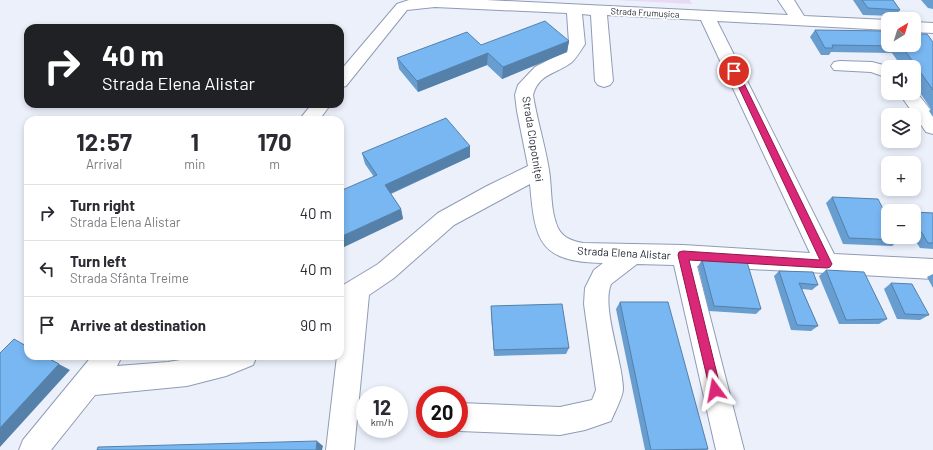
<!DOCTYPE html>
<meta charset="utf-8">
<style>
body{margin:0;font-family:Barlow,sans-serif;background:#f7f7f7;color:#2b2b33;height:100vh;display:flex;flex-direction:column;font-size:15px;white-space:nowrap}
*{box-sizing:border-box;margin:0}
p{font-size:13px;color:#7c7c81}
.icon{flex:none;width:22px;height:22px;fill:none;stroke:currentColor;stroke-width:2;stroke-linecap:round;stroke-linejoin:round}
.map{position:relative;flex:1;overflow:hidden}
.side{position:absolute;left:24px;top:116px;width:320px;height:244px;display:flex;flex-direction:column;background:#fff;border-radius:12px;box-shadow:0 2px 6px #0003}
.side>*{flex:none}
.hud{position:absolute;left:24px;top:24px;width:320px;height:84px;border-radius:12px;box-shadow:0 2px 6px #0003;background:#202124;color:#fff;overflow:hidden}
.needle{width:26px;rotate:38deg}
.fabs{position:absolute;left:881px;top:12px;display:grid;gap:8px}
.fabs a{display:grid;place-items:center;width:40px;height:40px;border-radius:8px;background:#fff;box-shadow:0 2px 6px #0003;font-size:20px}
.speed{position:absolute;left:356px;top:386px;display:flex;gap:8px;font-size:20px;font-weight:700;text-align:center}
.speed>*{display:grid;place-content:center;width:52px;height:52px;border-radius:50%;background:#fff;box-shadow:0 2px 6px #0003;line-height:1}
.speed small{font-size:10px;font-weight:400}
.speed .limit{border:6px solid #d22;background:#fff;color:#111}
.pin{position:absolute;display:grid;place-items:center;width:34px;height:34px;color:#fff;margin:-17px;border:2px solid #fff;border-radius:50%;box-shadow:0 1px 4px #0007}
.me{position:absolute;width:44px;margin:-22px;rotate:347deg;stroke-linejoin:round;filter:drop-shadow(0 0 3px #0008)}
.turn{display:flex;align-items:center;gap:14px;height:84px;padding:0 12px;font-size:18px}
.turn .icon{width:52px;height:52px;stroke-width:2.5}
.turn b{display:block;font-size:28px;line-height:34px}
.eta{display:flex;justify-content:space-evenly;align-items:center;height:68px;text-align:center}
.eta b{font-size:24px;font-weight:700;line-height:28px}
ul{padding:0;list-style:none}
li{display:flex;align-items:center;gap:12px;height:56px;padding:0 12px;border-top:1px solid #e1e1e2}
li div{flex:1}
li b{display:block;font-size:15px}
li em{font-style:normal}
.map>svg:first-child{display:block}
</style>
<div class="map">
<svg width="933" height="450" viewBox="0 0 933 450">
<rect width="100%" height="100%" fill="#ebf0fb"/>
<path fill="#e8daf7" d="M616 0H690L692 4Z"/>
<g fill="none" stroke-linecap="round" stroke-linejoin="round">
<g stroke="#909bb5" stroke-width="2">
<g id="minor">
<path d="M409 0H486L788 15 778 0H794L804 16 888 20V30L717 21 834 254 933 259V279L697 266 744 450H716L674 265 637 264 611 284C601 307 623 362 623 389 623 397 614 413 611 421L585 430 560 435 459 431 454 429H459V403L560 407 592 400 596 390 584 304 585 288 594 270 603 263C539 262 535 241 530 184L454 225 394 278 369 295 354 450H326L337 356H340V331L343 310 340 311V287L378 264 438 213 487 186 528 166 517 111 515 95 518 85 535 67 560 54 569 43 567 13 435 7 407 10 346 86 340 88V71L397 4ZM582 14 591 15 595 81 598 85 604 87 610 85 613 81 607 15 701 20 810 253 683 245 583 243C572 241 563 238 558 228 550 211 552 188 549 170 545 145 537 120 533 95 539 73 557 74 572 62 577 57 581 50 585 44Z"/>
<path d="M914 22 933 23V33L914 32Z"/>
<path d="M840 61 872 62 891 67H888V78L871 72 834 70 831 66 834 62Z"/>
<path d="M914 89 933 113V134L926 132 899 93H914Z"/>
<path d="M312 104H331L319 120H299Z"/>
<path d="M92 356H122L117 366 168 362 205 356H257L253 365 226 376 187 386 95 395 51 450H19L23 440Z"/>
</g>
</g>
<use href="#minor" fill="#fff" fill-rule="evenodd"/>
</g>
<g fill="#689dd0">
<path d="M853 0H893L900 10 895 16 863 15Z"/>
<path d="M921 0H933V9L928 8Z"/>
<path d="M815 30 888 45H914L933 42V117L929 111 931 109 914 84V67H902L892 53 831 52 829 55H821L810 37Z"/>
<path d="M569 41 567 52 502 79 487 65 418 92 399 69 397 58 481 45Z"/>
<path d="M362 153 470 157 391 194 401 209 403 219 365 164Z"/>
<path d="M832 197 899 240 892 246 843 244 826 203Z"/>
<path d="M914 212 933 213V249L920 248 913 237H914Z"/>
<path d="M702 260 761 309 756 314 709 311 698 266Z"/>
<path d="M826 270 887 319 879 324H839L819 276Z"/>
<path d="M779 271 818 285 812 290 802 289 818 326 811 331 791 330 774 276Z"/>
<path d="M933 274V288L927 277Z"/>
<path d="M891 283 929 315 920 320 897 319 884 289Z"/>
<path d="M620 302 708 449 707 450H645L616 309Z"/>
<path d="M491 306 569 348 566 354 494 356 491 313Z"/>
</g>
<g fill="#5580a9">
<path d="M569 41 567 52 502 79 503 67Z"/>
<path d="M488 53 487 65 418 92 417 81Z"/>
<path d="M470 146V157L387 195 385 185Z"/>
<path d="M401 209 403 219 340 249V237Z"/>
<path d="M44 356 70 370 0 447V428Z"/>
<path d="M317 441 323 446 322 450H316Z"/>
</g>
<g fill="#79b7f2" stroke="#5580a9">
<path d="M862 0H893L900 10 868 8Z"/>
<path d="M545 21 569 41 503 67 488 53 417 81 397 58 467 32 481 45Z"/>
<path d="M815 30 886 31 888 34V45H896L897 46 832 45 833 48H825Z"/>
<path d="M914 34H927L933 42V90L901 45H914Z"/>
<path d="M446 118 470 146 385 185 401 209 340 237V191L377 175 362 153Z"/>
<path d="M832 197 878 199 888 219V237H898L899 240 849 238Z"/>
<path d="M914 212 933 213V243H928L914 220Z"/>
<path d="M702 260 747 262 761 309 714 306Z"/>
<path d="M826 270 864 272 887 319 846 320Z"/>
<path d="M779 271 813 272 818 285 799 283 818 326 797 325Z"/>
<path d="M891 283 912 284 929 315 905 314Z"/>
<path d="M620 302H668L708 449 651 450Z"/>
<path d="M562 304 569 348 494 350 491 306Z"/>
<path d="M14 339 28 347V356H44L59 364 0 428V353Z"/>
<path d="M317 441 316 450H97L98 447Z"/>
</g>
<path fill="#db2777" stroke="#8e194d" d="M732 69H734L738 71 832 264 830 267 827 268 689 260 721 390 719 394 715 396 711 394 710 390 678 255 679 252 683 251 820 260 731 71Z"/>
<g text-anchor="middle" stroke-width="3.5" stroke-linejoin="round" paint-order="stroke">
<g font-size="9" fill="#1d222c" stroke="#fff">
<text transform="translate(645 13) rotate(3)" y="3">Strada Frumușica</text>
</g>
<g font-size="11" fill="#1d222c" stroke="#fff">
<text transform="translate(533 139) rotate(81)" y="4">Strada Clopotniței</text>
<text transform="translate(624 253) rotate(3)" y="4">Strada Elena Alistar</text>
</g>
</g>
</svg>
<div class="fabs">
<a><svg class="needle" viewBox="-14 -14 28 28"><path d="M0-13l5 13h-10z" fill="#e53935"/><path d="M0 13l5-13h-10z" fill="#7c7c81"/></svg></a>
<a><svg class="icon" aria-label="sound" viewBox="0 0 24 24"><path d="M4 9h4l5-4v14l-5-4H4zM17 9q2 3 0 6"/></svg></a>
<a><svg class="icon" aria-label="layers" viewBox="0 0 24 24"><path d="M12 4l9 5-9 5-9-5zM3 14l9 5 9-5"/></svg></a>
<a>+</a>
<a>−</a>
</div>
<div class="speed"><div>12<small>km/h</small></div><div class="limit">20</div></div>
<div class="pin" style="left:734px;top:71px;background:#d93025"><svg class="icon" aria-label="arrive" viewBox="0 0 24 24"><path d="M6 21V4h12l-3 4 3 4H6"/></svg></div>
<svg class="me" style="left:715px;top:390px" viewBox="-20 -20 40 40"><path d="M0-17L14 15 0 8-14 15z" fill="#db2777" stroke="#fff" stroke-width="4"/></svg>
<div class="hud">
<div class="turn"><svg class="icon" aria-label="right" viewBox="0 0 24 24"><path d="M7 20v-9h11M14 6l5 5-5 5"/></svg><div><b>40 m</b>Strada Elena Alistar</div></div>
</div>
<section class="side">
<div class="eta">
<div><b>12:57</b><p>Arrival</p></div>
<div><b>1</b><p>min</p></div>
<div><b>170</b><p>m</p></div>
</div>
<ul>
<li><svg class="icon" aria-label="right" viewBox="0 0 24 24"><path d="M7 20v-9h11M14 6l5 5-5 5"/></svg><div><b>Turn right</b><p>Strada Elena Alistar</p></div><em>40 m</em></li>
<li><svg class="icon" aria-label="left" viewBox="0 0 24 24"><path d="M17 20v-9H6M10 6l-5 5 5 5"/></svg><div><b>Turn left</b><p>Strada Sfânta Treime</p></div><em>40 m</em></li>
<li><svg class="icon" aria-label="arrive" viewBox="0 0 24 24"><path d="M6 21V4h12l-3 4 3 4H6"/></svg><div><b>Arrive at destination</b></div><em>90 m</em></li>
</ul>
</section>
</div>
